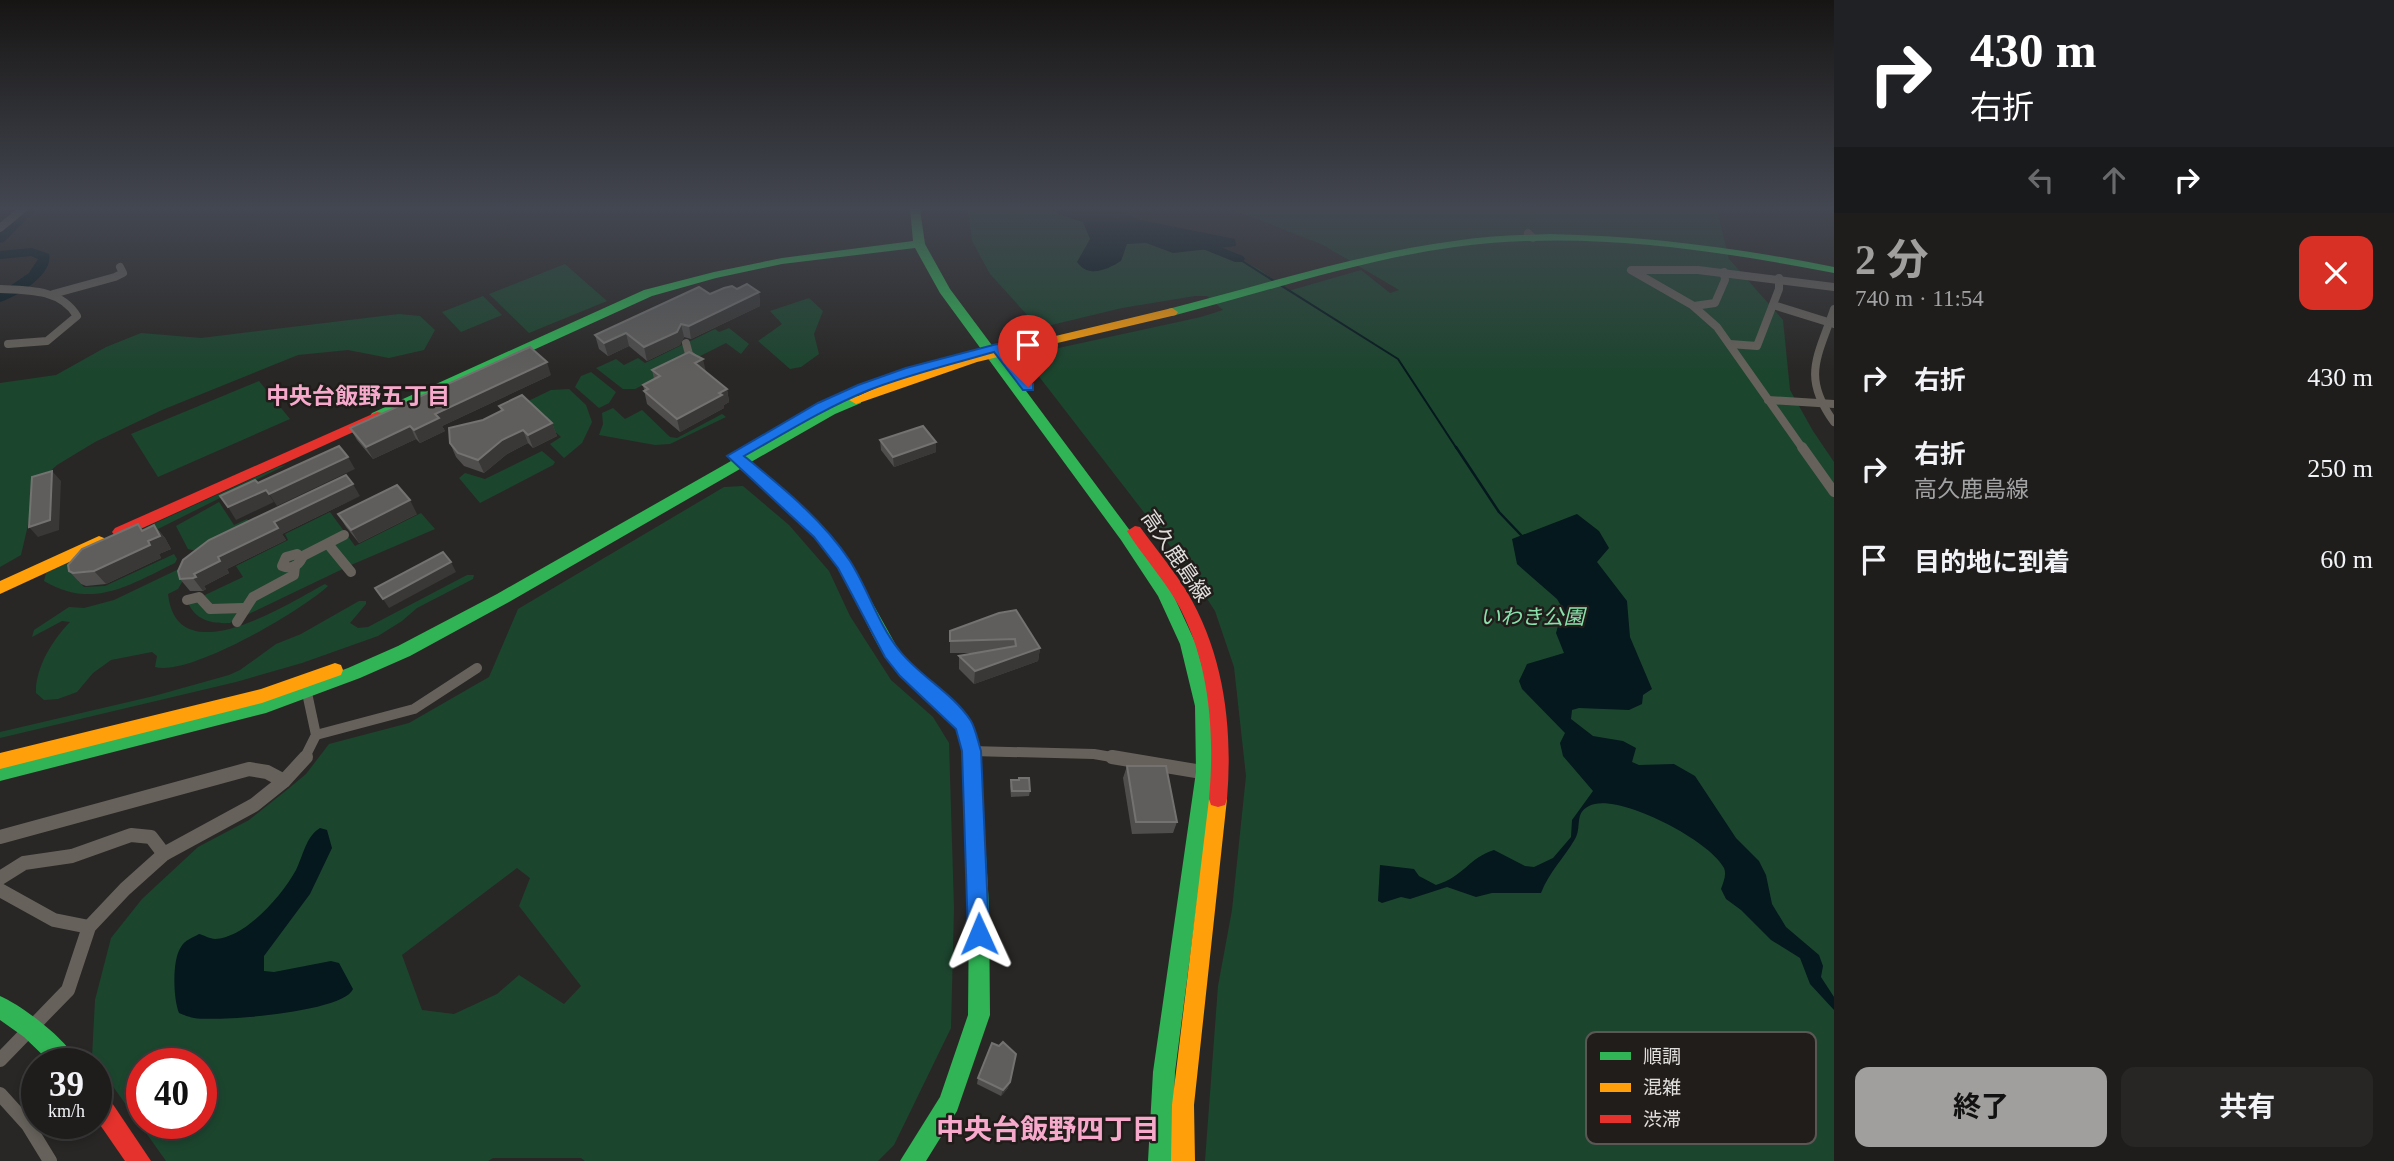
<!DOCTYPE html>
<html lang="ja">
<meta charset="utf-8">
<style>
body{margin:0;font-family:"Times New Roman","Noto Sans JP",serif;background:#272625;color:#f1f3f6;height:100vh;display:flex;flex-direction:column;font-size:26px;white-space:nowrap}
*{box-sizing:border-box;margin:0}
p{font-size:23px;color:#a1a2a3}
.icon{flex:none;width:38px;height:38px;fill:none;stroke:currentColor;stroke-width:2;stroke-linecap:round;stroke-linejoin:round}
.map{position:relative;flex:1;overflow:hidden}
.sheet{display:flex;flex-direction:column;background:#1f1d1c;width:560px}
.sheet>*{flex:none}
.top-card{background:#202124;color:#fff;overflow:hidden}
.speed{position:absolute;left:21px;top:1048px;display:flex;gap:14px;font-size:35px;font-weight:700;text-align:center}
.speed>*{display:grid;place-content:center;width:91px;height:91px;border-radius:50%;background:#1f1d1c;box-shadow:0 4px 10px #0003,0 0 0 2px #3c3b3b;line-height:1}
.speed small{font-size:18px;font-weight:400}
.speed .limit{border:10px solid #d22;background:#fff;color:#111}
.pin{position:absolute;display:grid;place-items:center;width:60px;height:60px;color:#fff;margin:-72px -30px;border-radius:50% 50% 50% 0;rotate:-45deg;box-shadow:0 0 7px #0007}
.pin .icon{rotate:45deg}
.me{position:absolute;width:77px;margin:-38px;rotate:359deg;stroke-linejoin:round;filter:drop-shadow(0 0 5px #0008)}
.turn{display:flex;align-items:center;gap:24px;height:147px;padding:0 21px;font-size:32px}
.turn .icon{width:91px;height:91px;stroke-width:2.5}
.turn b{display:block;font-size:49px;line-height:60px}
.lanes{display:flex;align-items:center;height:66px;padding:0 21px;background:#0003;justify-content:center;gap:35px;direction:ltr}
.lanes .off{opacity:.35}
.round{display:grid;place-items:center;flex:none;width:74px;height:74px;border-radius:14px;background:#272625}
.summary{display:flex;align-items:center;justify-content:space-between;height:119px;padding:0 21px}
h1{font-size:42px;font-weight:700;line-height:52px;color:#a19f9d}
.primary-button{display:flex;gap:14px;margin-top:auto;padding:14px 21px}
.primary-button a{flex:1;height:80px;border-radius:14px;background:#a19f9d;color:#111;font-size:28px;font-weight:700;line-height:80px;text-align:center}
.primary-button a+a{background:#272625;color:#f1f3f6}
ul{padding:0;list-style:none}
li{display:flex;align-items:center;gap:21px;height:91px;padding:0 21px}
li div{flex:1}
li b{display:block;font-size:26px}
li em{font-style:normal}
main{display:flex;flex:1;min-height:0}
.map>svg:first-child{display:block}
</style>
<main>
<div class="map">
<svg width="1834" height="1161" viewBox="0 0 1834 1161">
<rect width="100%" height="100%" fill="#292725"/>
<g fill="#1c452e" fill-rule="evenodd">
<path d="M968 209H1093L1203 249 1233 256 1259 269 1288 291 1361 270 1390 293 1399 290 1323 245 1231 209H1717L1729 259 1783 320 1790 390 1813 431 1834 462V1161H1205L1218 986 1232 910 1246 776 1234 667 1215 611 1187 568 1027 361 1040 352 1201 317 1223 310 1207 296H1195L1122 308 1039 328 990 274 972 241Z"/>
<path d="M565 264 607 301 529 333 489 294Z"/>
<path d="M483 296 502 315 461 332 442 312Z"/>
<path d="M809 298 823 311 814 334 819 354 801 367 790 369 758 341 782 324 770 311Z"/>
<path d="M399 314 420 316 435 330 424 350 389 358 348 350 298 355 162 410 95 442 57 465 38 482 21 555 0 567V383L56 375 106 347 141 333 201 338Z"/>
<path d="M729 328 749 344 741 354 726 343 635 389H623L596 368 616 359 624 365 638 358 645 363 715 329 719 332Z"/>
<path d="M591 372 616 392 609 403 599 408 575 387 581 376Z"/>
<path d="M259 381 290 419 158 477 131 434Z"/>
<path d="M569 389 586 405 592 422 582 443 564 458 550 444 561 437 524 403 551 390Z"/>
<path d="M613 408 625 419 642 410 670 437 677 438 722 414 726 417 670 444 655 445 599 435 603 424 602 413Z"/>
<path d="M542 451 555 462 553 465 480 503 459 478 465 473 485 479Z"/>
<path d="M286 465 148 534 78 581 84 587 105 586 174 554 177 559 175 563C129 585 93 610 44 581L46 573 278 467Z"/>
<path d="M743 486 789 525 829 571 850 616 891 680 933 717 949 743 954 908 951 1028 894 1145 878 1161H585L581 1158H493L488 1161H166L92 1057 95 1000 111 938 142 899 198 847 249 820 288 789 306 774 329 744 409 723 489 677 518 609 724 487ZM517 868 530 878 519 906 581 986 564 1004 519 975 497 994 454 1014 422 1010 402 955ZM142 1064H201V1124H142Z"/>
<path d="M219 502 234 525 247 519 251 524 196 551 188 549 176 526Z"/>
<path d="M330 512 355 546 421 513 435 529 351 565 230 623C211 624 196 620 188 603L243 577 236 566 288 540 285 534Z"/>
<path d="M183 567 188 572 178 589 168 594C177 676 289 603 325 584L328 586C301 611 189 677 155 667L157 656 152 652 111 660 93 673 77 692 58 699 44 700 36 693C35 668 53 639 70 622L62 621 32 637 34 630 69 607 84 608 114 600Z"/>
<path d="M467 575H474L473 579 417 608 402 621 378 636 302 663 236 682 0 738V732L154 696 229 675 240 670 276 644 301 634 359 601H366V604L350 623 358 628 368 627Z"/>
</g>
<g fill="#04181d">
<path d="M1052 209H1101L1117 215 1235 239 1236 246 1173 253 1146 243 1127 244 1121 261C1108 269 1089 279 1077 262L1090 239 1083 222 1058 214Z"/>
<path d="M1577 514 1599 531 1609 548 1597 562 1627 601 1630 637 1652 689 1643 695 1642 704 1629 710 1579 708 1572 710 1571 719 1593 736 1623 741 1636 748 1632 762 1639 765 1674 764 1695 776 1736 838 1759 861 1766 875 1772 904 1786 927 1819 955 1823 966 1821 977 1834 997V1010L1810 984 1800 958 1771 940 1741 910 1726 899 1721 889C1723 883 1727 875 1724 868 1711 841 1616 791 1589 806 1574 813 1582 828 1575 839 1564 858 1549 872 1541 893H1492L1476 897 1447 887 1410 899 1401 897 1382 903 1378 901 1380 865 1414 869 1419 876 1436 885C1463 877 1470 857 1494 850L1525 866 1534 867 1553 858 1571 837 1572 820 1593 791 1563 756 1560 743 1565 733 1522 689 1519 681 1527 664 1564 653 1556 633 1563 609 1557 599 1517 564 1512 539Z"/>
<path d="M320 828 327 830 332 848 310 894 264 956V971L274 972 331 961 339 963 353 989C344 1012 220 1022 194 1018 189 1017 184 1015 179 1013 173 999 172 959 181 947 185 940 192 938 199 934 204 935 210 939 215 939 246 938 283 894 296 870 303 856 306 836 320 828Z"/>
</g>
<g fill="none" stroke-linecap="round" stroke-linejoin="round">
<path stroke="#04181d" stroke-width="2" d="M1239 259 1398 359 1457 449"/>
<path stroke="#04181d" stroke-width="2.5" d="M1456 447 1499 512 1521 535"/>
<g fill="#04181d" fill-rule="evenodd">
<path d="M24 209H37L4 242 0 243V231Z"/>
<path d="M1077 209 1120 211 1150 224 1144 228Z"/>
<path d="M1197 238 1243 256 1245 259 1243 262H1235L1193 245V239Z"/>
<path d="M32 248 49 254C54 274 17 297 0 302V293L29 273 38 259 31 256 0 259V251Z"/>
</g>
<g stroke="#66625b" stroke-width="8">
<path d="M0 228 23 209"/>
<path d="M1528 233 1533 238"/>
<path d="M0 289C28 290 61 289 77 316L47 341 8 344"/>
<path d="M53 294 115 277 123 273 120 267"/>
<path d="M1773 305 1834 324"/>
<path d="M1694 306 1715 303 1725 280 1724 272"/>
<path d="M1834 309C1818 357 1801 376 1834 422"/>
<path d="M686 343 689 354 696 360"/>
<path d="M1730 344 1757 346 1779 289V278"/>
<path d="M1768 400 1834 404"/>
<path d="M1803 449 1717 327 1692 305 1631 270H1698L1834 287"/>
</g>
<g stroke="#66625b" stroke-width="10">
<path d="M1802 447 1834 492"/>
<path d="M328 544 351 572"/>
<path d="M297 554 302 558C298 566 291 570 282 566L286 557Z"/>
<path d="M301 557 344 535"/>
<path d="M187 600 199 597 210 609 244 608"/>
<path d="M237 622 253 597 294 575 295 566"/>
<path d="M316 735 414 709 477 668"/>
<path d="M971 751 1094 754 1123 759"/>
<path d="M304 759 316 735 307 693"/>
</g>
<g stroke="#66625b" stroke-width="14">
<path d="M1112 757 1208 773"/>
<path d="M0 837 249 769 267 772 284 781"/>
<path d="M0 878 24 863 72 856 131 835 151 837 164 854"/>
<path d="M0 890 54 920 89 927"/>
<path d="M0 1060 68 990 89 927 125 889 164 854 254 805 284 781 306 757"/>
<path d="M0 1094 28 1125 50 1161"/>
</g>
<g fill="#30b455" fill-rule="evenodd">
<path d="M910 209H920L925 244 950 289 1131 532 1171 590 1196 644 1213 706 1214 772 1175 1072 1172 1161H1148L1153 1072 1196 772 1195 706 1180 644 1158 596 1121 540 940 293 915 248 782 264 716 278 652 296 382 419 377 420 370 416 372 413 644 290 714 272 782 258 913 241Z"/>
<path d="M1550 234C1646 236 1740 248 1834 267V273C1709 249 1582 230 1455 247 1359 260 1266 292 1172 316L1166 312 1168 309C1262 285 1357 254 1454 241 1486 236 1518 235 1550 234Z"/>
<path d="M856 396 861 397V403L835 414 751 462 776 482 824 529 849 561 897 647 912 666 954 702 970 720 980 751 989 907 990 1015 957 1111 926 1161H900L940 1097 968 1015 969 907 962 751C960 744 959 737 957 730 946 706 903 683 886 658 867 630 856 596 838 568 812 530 776 497 740 469L509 602 410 656 360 678 266 713 0 781V765L265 699 348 668 398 646 497 594 731 461 728 457 730 454 735 452 742 455 825 408Z"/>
<path d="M0 996C23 1006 69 1041 79 1064H52L24 1037 0 1020Z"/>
</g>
<g fill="#ff9f0a" fill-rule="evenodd">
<path d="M1172 308 1178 312 1176 315 977 362 856 404 849 400 889 382 968 357Z"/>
<path d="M99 536 104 538 107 542 104 546 0 594V581Z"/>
<path d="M335 663 341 665 343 670 341 675 262 703 0 769V753L261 689Z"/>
<path d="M1218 791 1225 793 1227 799 1194 1105 1195 1161H1171L1172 1105 1209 799 1211 793Z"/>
</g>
<g fill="#e5322d" fill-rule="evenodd">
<path d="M377 412 382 413 384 416 382 419 125 536H115L112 532 115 528Z"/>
<path d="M1135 526 1140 527C1156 549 1173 569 1187 592 1224 654 1233 728 1227 799L1225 805 1218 807 1211 805 1209 799C1215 733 1210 660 1176 601 1162 577 1142 555 1127 531Z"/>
<path d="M96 1088 104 1091 151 1161H125L96 1119Z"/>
</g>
</g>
<g fill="#4f4e4d">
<path d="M737 289 759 292 760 306 691 339 684 337 680 345 647 361 629 346 608 356 599 349 595 335 710 294Z"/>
<path d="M652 370 706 372 727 389 729 402 724 405V408L680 432 647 404 643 385 654 379Z"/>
<path d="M551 375 442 426 445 431 420 443 416 439 373 459 357 440 350 428Z"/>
<path d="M499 406 552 423 557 436 533 448 528 443 507 454 484 473 464 466 456 457 450 443 483 420 501 411Z"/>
<path d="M880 440 936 452 894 467 881 450Z"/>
<path d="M360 496 282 534 286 540 227 569 229 573 204 586 206 589 203 591H190L180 579Z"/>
<path d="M338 514H417L359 543 346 527Z"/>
<path d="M138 524 143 530 154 525 165 538 171 549 159 554 161 558 106 584 86 586 81 584 69 571Z"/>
<path d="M999 613 1040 648 1038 661 974 684 959 669V656L976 653H950V631Z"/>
<path d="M1127 766 1177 822 1173 833 1132 834 1123 778Z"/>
<path d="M1011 780H1019L1030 791 1029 796 1011 797 1010 786Z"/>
<path d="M978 1078 1008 1088 1001 1096 977 1084Z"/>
</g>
<g fill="#393836">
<path d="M759 292 760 306 691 339 689 326Z"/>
<path d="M681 324 684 337 680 345 647 361 644 347Z"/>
<path d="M626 333 629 346 608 356 604 343Z"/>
<path d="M703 359 706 372 695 363Z"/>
<path d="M547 362 551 375 442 426 445 431 420 443 414 430 435 414Z"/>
<path d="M727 389 729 402 724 405V408L680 432 677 419Z"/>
<path d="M552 423 557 436 533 448 528 435Z"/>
<path d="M410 426 416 439 373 459 366 447Z"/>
<path d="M523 430 528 443 507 454 484 473 478 460 502 440Z"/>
<path d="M936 442V452L894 467 893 457Z"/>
<path d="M348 457 355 469 277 506 269 494Z"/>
<path d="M52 471 61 481 59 530 38 537 29 527Z"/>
<path d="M353 484 360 496 282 534 286 540 227 569 229 573 204 586 206 589 203 591 193 578 194 574 218 557 274 522Z"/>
<path d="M266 490 274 502 236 520 228 507Z"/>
<path d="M410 500 417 514 359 543 351 530Z"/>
<path d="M138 524 149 537 154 525 165 538 171 549 159 554 161 558 106 584 94 571 142 531Z"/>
<path d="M451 562 456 572 389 608 383 599Z"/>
<path d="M1040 648 1038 661 974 684 975 671Z"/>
<path d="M1010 1082 1008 1088 1001 1096 1003 1090Z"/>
</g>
<g fill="#5f5e5c" stroke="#737270" stroke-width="2">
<path d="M747 284 759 292 689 326 681 324 677 332 644 347 626 333 604 343 595 335 699 287 710 294 724 288 732 286 737 289Z"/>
<path d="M530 347 547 362 435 414 439 418 414 430 410 426 366 447 350 428Z"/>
<path d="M689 352 703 359 695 363 727 389 719 393 722 395 677 419 644 391 648 389 643 385 660 376 652 370Z"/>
<path d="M522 395 552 423 528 435 523 430 502 440 478 460 458 453 450 443 449 428 483 420 503 410 499 406Z"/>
<path d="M923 426 936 442 893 457 880 440Z"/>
<path d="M339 446 348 457 269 494 266 490 228 507 220 496 255 480 258 483Z"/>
<path d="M52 471 50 520 29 527 32 477Z"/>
<path d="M346 475 353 484 274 522 278 528 218 557 220 561 194 574 196 577 193 578 180 579 178 571 183 560 209 540Z"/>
<path d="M397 485 410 500 351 530 338 514Z"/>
<path d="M138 524 142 531 154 525 160 536 148 541 150 545 94 571 73 573 69 571 68 565 82 549Z"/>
<path d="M443 552 451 562 383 599 375 588Z"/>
<path d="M1016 610 1040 648 975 671 959 656 1016 646 1015 639 950 641V631L999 613Z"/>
<path d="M1127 766H1166L1177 822H1136Z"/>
<path d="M1019 778H1029L1030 791H1012L1011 780H1019Z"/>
<path d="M1003 1042 1016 1054 1010 1082 1003 1090 978 1078 992 1043 999 1046Z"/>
</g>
<linearGradient id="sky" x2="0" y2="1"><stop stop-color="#171514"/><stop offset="0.56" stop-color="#434751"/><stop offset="1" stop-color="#434751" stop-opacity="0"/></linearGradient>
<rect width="1834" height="372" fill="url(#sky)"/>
<path fill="#1a73e8" stroke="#114b97" stroke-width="2" d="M997 344 1002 345 1033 384V390H1023L994 352C952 364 910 374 869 390 825 408 785 433 744 456 782 487 823 520 850 561 868 589 878 624 899 650 919 676 953 693 971 721 976 730 978 742 981 751L989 934 986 941 979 944 971 941 968 934 962 751 956 729 900 676 885 657 838 568 814 537 727 456 818 403 858 385 906 368Z"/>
<g text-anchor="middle" stroke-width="5" stroke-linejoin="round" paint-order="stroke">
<g font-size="21" fill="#e1dfdd" stroke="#211d1b">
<text transform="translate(1176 556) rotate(56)" y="7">高久鹿島線</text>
</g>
<g font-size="21" font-style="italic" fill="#8ae1ac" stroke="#211d1b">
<text x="1532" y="624">いわき公園</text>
</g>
<g font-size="23" font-weight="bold" fill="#f7a9cb" stroke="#211d1b">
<text x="358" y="404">中央台飯野五丁目</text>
</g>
<g font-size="28" font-weight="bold" fill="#f7a9cb" stroke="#211d1b">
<text x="1048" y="1139">中央台飯野四丁目</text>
</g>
</g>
<rect x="1586" y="1032" width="230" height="112" rx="10" fill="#211d1b" stroke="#5b5755" stroke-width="2"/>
<rect x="1600" y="1052" width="31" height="8" fill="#30b455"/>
<rect x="1600" y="1083" width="31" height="9" fill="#ff9f0a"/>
<rect x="1600" y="1115" width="31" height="8" fill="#e5322d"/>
<g font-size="19" fill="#e1dfdd">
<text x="1643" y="1063">順調</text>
<text x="1643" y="1094">混雑</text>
<text x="1643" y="1126">渋滞</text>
</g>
</svg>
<div class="speed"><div>39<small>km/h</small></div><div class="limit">40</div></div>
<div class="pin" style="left:1028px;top:387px;background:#d93025"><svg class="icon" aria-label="arrive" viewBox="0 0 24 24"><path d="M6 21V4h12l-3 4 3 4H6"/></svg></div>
<svg class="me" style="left:979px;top:934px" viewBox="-20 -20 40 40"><path d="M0-17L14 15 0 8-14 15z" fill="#1a73e8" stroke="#fff" stroke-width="4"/></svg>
</div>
<section class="sheet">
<div class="top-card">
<div class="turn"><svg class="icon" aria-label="right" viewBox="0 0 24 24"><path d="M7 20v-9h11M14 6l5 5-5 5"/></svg><div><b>430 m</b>右折</div></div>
<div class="lanes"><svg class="icon off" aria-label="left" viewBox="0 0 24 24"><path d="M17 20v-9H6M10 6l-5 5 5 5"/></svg><svg class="icon off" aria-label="ahead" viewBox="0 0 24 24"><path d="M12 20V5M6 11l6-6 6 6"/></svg><svg class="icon" aria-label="right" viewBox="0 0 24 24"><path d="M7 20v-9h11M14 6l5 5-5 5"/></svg></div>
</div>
<div class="summary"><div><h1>2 分</h1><p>740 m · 11:54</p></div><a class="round" style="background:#d93025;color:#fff"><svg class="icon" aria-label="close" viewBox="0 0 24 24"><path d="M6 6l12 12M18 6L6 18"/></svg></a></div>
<ul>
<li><svg class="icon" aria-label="right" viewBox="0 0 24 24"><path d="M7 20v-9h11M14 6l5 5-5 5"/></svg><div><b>右折</b></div><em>430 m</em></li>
<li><svg class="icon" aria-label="right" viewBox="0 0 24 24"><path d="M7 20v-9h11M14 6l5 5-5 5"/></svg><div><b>右折</b><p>高久鹿島線</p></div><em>250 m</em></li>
<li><svg class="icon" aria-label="arrive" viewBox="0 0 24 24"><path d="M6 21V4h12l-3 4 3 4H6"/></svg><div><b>目的地に到着</b></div><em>60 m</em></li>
</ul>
<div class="primary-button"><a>終了</a><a>共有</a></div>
</section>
</main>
